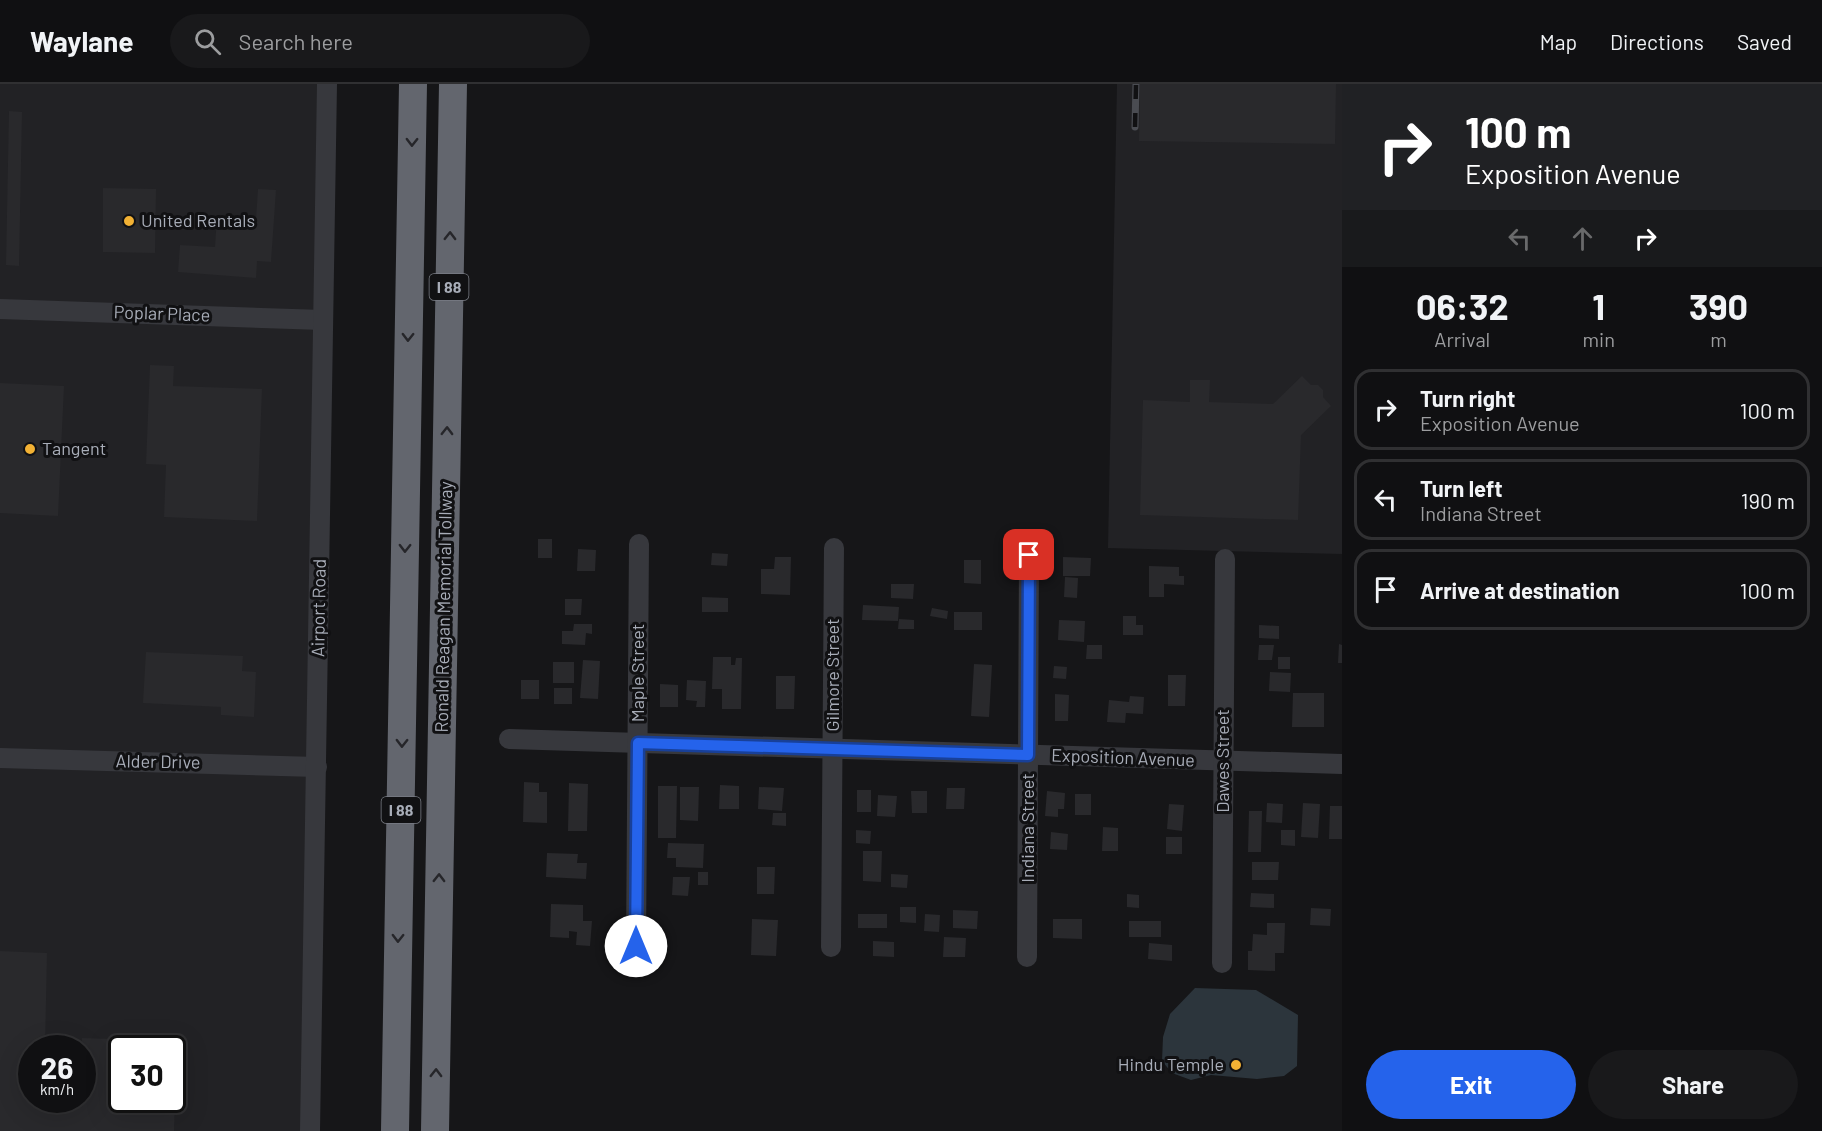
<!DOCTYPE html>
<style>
body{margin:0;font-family:Barlow,sans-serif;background:#19191b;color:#f1f3f6;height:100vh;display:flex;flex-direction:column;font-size:22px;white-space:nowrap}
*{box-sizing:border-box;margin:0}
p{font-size:20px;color:#9c9d9f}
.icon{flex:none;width:33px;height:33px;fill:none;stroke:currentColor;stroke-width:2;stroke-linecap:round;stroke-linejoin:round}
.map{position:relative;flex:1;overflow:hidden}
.sheet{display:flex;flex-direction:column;background:#101012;width:480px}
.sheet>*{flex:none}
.top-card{background:#202124;color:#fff;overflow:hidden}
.speed{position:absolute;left:18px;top:951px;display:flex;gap:12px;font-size:30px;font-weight:700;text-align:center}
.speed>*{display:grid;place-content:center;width:78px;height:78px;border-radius:50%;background:#101012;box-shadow:0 6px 24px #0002,0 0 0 2px #303032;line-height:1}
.speed small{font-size:15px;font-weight:400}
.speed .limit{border:3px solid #111;border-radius:9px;background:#fff;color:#111}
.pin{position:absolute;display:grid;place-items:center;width:51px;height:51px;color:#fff;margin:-26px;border-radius:12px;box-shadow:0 3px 9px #0006}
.me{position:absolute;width:66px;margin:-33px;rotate:0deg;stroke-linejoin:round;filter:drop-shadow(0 0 4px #0008)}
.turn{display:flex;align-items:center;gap:21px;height:126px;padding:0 24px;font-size:27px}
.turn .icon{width:78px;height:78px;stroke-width:2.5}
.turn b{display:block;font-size:42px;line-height:51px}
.lanes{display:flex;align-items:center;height:57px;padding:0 24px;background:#0003;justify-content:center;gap:30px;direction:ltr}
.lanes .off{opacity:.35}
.eta{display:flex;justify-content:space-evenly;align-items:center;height:102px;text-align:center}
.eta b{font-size:36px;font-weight:700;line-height:42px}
.button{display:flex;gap:12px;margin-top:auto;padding:12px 24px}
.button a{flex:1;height:69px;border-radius:36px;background:#2563eb;color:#fff;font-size:24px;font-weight:700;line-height:69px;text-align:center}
.button a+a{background:#19191b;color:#f1f3f6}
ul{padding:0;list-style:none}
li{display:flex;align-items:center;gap:18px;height:81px;margin:0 12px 9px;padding:0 12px;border:3px solid #303032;border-radius:18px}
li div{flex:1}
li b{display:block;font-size:22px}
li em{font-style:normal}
header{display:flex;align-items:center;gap:36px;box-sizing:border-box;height:84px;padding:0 30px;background:#101012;border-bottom:2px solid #303032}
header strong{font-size:28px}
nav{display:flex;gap:33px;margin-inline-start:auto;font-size:21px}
.search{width:420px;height:54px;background:#19191b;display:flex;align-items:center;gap:15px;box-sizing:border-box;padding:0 21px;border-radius:33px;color:#9c9d9f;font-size:22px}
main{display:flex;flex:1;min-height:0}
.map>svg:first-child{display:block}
</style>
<header>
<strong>Waylane</strong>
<div class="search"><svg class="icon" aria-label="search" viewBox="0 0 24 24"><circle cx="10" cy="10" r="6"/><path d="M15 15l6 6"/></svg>Search here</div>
<nav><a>Map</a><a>Directions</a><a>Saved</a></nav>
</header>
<main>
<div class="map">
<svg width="1342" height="1047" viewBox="0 0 1342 1047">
<rect width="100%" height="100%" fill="#161618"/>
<g fill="#222225" fill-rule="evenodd">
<path d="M0 0H319L304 1047H0ZM32 964H82V1016H32ZM122 964H172V1016H122Z"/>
<path d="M1117 0H1342V470L1108 464Z"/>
</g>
<path fill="#2c353c" d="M1195 904 1256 906 1298 931 1297 982 1284 992 1257 995 1211 991 1191 996 1172 989 1162 977 1163 953 1170 930Z"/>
<g fill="#29292c" fill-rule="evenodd">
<path d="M1140 0H1336L1335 60 1139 57Z"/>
<path d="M9 27 22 28 19 182 6 181Z"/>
<path d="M103 104 156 105 155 169 103 168Z"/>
<path d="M258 105 276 106 271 178 257 177 256 194 178 188 180 161 215 163 217 132 256 135Z"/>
<path d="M150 281 174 282 173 302 262 305 257 437 164 433 166 381 146 380Z"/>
<path d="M1302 292 1311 301H1318L1323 306V313L1331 322 1301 351 1298 436 1140 431 1143 316 1190 318V296H1210L1209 318 1273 320Z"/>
<path d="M0 299 64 302 58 432 0 429Z"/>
<rect x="538" y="455" width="14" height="19"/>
<path d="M578 465 596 466 595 487H577Z"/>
<path d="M712 469 728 470 727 482 711 481Z"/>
<path d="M775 473H791L790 511 761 510V485H774Z"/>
<path d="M1063 473 1091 474 1090 492H1063Z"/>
<path d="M964 476H981V500L964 499Z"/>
<path d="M1149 482 1179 483V492H1184V501L1164 500V513H1149Z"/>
<path d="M1065 493 1078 494 1077 514 1064 513Z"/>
<path d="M891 500H914L913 515 891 514Z"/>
<path d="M702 513 728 514V528H702Z"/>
<path d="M565 515H582L581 531H565Z"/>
<path d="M863 521 899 523 898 537 862 536Z"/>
<path d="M932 524 948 527 947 535 930 532Z"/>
<rect x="954" y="528" width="28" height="18"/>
<path d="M1123 532H1136V541H1143V551H1123Z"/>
<path d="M899 535 914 536V545H898Z"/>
<path d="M1059 536 1085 537 1084 558 1058 556Z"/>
<path d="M574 540H592V550L586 549 585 561 562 560V547H573Z"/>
<path d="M1259 541 1279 542V555L1259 554Z"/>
<path d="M1339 560 1342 561V579H1338Z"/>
<path d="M1087 561H1102V575H1086Z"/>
<path d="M1259 561H1274L1272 576H1258Z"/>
<path d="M146 568 243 572 242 587 256 588 254 633 221 631V623L143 619Z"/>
<path d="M713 573H731V581H735L736 574H742L741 625H722V605H712Z"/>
<rect x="1278" y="573" width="12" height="12"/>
<path d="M583 576 600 577 598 615 580 614Z"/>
<rect x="553" y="578" width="21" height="21"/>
<path d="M974 580 992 581 989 633 971 632Z"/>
<path d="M1054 582 1067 583 1066 595 1053 594Z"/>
<path d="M1270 588 1291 589 1290 608 1269 607Z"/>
<path d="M1168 591H1186L1185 622H1168Z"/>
<path d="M776 592H795L794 625H776Z"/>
<rect x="521" y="596" width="18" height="19"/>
<path d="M687 596 706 597 705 623H696L697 617 686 616Z"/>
<path d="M660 600 678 601V623H660Z"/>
<rect x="554" y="604" width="18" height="16"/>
<path d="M1293 609H1324V643H1292Z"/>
<path d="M1055 610 1069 611 1068 637H1055Z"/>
<path d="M1130 612 1144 613 1143 630 1126 629 1125 639 1107 638 1109 616 1129 618Z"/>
<path d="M524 698 539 699V708H547V739L523 738Z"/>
<path d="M569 699 588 700 587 747H568Z"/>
<path d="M720 701 739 702V725H719Z"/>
<path d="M658 702H677L676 754H658Z"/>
<path d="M680 703H699L698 737 680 736Z"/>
<path d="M759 703 784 704 782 727 758 725Z"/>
<path d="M947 704H965L964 725H946Z"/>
<rect x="857" y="706" width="14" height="22"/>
<path d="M911 707H927V729H912Z"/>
<path d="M1047 707 1065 709 1064 725H1058V733L1045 732Z"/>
<rect x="1075" y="710" width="16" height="21"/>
<path d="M878 711 897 712 895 733 877 732Z"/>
<path d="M1267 719 1283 720 1282 739 1266 738Z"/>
<path d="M1303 719 1320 720 1318 754 1301 753Z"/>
<path d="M1169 720 1184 721 1182 747 1167 745Z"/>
<path d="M1330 722H1342V755H1329Z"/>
<path d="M1249 727H1262L1261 768H1248Z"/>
<path d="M773 729H786V742L772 741Z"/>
<path d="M1103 743 1118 744V767H1102Z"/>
<path d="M856 746 871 747 870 760 856 759Z"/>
<path d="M1281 746H1295V762L1281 761Z"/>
<path d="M1051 748 1068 750 1067 766 1050 765Z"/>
<rect x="1166" y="753" width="16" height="17"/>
<path d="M668 759 704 760 703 784 676 783V774H667Z"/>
<path d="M863 767H882L881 798 863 797Z"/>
<path d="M547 769 578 770 577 779H587L586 795 546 793Z"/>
<path d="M1252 778H1279L1278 796H1252Z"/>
<path d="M757 783H775L774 810H757Z"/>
<rect x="698" y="788" width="10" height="13"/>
<path d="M891 790 908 791 907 804 891 803Z"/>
<path d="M673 793H690L688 812 672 811Z"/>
<path d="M1251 809 1274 810V824L1250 823Z"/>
<path d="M1127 810 1139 811V824L1127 823Z"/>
<path d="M551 820 583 821V837H592L590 862 576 861 577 848 569 847V854L550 853Z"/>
<path d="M900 823H916V839L900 838Z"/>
<path d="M1311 824 1331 825 1330 842 1310 841Z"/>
<path d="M953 826 978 827 977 845 953 844Z"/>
<rect x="858" y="830" width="29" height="14"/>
<path d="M925 830 940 831 939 848 924 847Z"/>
<path d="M752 835 778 836 776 872 751 871Z"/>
<path d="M1053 835H1082V855L1053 854Z"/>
<rect x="1129" y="837" width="32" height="16"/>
<path d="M1267 839H1285L1284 869H1275V887L1248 886V867H1252L1253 850 1267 851Z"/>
<path d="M944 853 966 854 965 873H943Z"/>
<path d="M873 857 894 858V873L873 872Z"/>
<path d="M1149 859 1172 861V877L1148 875Z"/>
<path d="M0 867 47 869 45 964H32V1016H82V954L177 957 174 1047H0ZM122 964H172V1016H122Z"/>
</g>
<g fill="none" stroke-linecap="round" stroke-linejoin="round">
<g stroke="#37383d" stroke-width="20">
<path d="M0 225 323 236"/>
<path d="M509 655 1342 680"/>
<path d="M0 674 317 683"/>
<path d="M636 862 639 460"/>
<path d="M831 863 834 464"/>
<path d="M1027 873 1029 471"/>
<path d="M1222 879 1225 475"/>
<path d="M310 1047 327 0"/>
</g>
<g stroke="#63666e" stroke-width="28">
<path d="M395 1047 413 0"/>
<path d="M435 1047 453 0"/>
</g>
<g stroke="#4a4c52" stroke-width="7">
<path id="rail" d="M1135 43 1136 0"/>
</g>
<use href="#rail" stroke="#111113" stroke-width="4.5" stroke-dasharray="14" stroke-linecap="butt"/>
</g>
<defs><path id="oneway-chevron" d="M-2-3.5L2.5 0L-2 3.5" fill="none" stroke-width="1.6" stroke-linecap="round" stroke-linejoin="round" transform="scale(1.5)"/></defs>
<g stroke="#26262a">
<use href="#oneway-chevron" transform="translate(412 58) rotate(91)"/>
<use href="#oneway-chevron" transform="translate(450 152) rotate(-89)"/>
<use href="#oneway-chevron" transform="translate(408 253) rotate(91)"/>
<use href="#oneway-chevron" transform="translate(447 347) rotate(-89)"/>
<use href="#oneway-chevron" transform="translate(405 464) rotate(91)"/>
<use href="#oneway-chevron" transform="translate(402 659) rotate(91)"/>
<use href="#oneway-chevron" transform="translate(439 794) rotate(-89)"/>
<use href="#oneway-chevron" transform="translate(398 854) rotate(91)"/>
<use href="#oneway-chevron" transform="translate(436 989) rotate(-89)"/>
</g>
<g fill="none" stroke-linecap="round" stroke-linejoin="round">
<g stroke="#184099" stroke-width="15">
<path id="route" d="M636 862 638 659 1028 671 1029 471"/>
</g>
<use href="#route" stroke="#2563eb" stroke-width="10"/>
</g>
<g fill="#f2b134" stroke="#111113" stroke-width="2">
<circle cx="129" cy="137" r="6"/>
<circle cx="30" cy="365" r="6"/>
<circle cx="1236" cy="981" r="6"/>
</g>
<g text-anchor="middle" stroke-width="6" stroke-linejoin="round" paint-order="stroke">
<g fill="#111113" stroke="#7b7e86" stroke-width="1.5">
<rect x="429.5" y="190" width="39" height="26" rx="4.5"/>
<rect x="381.5" y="713" width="39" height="26" rx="4.5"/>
</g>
<g font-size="16" font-weight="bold" fill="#a8adb8">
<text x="449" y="209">I 88</text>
<text x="401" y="732">I 88</text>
</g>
<g font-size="18" fill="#a8adb8" stroke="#111113" text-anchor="start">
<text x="141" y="143">United Rentals</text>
<text x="42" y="371">Tangent</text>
<text x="1224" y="987" text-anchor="end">Hindu Temple</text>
</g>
<g font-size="18" fill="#a8adb8" stroke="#111113">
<text transform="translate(162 230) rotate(2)" y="6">Poplar Place</text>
<text transform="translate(444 523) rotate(-89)" y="6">Ronald Reagan Memorial Tollway</text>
<text transform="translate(319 524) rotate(-89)" y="6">Airport Road</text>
<text transform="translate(638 589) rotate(-90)" y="6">Maple Street</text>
<text transform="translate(833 591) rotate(-90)" y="6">Gilmore Street</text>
<text transform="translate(1123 674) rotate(2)" y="6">Exposition Avenue</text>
<text transform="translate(1223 677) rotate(-90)" y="6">Dawes Street</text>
<text transform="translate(158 678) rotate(1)" y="6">Alder Drive</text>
<text transform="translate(1028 744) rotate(-90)" y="6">Indiana Street</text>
</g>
</g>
</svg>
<div class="speed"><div>26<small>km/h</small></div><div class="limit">30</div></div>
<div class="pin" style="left:1029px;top:471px;background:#d93025"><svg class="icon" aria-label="arrive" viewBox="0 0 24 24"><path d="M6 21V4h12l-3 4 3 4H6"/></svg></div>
<svg class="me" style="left:636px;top:862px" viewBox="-20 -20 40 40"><circle r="19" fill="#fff"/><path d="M0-13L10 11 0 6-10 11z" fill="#2563eb"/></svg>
</div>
<section class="sheet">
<div class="top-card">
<div class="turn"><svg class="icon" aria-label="right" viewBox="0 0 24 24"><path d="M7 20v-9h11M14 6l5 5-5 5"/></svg><div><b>100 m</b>Exposition Avenue</div></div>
<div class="lanes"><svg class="icon off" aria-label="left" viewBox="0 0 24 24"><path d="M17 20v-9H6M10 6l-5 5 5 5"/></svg><svg class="icon off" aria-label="ahead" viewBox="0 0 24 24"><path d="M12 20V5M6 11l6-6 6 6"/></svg><svg class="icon" aria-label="right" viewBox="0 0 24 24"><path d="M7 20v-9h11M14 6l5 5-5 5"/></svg></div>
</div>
<div class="eta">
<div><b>06:32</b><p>Arrival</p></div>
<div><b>1</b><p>min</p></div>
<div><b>390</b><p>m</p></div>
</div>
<ul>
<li><svg class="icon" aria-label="right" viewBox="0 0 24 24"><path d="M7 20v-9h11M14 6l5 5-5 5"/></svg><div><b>Turn right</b><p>Exposition Avenue</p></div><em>100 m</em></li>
<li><svg class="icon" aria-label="left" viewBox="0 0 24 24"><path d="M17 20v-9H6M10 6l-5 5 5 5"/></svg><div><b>Turn left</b><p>Indiana Street</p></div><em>190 m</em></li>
<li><svg class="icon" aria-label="arrive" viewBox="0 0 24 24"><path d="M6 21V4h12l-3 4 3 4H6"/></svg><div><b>Arrive at destination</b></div><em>100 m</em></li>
</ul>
<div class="button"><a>Exit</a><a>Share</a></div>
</section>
</main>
